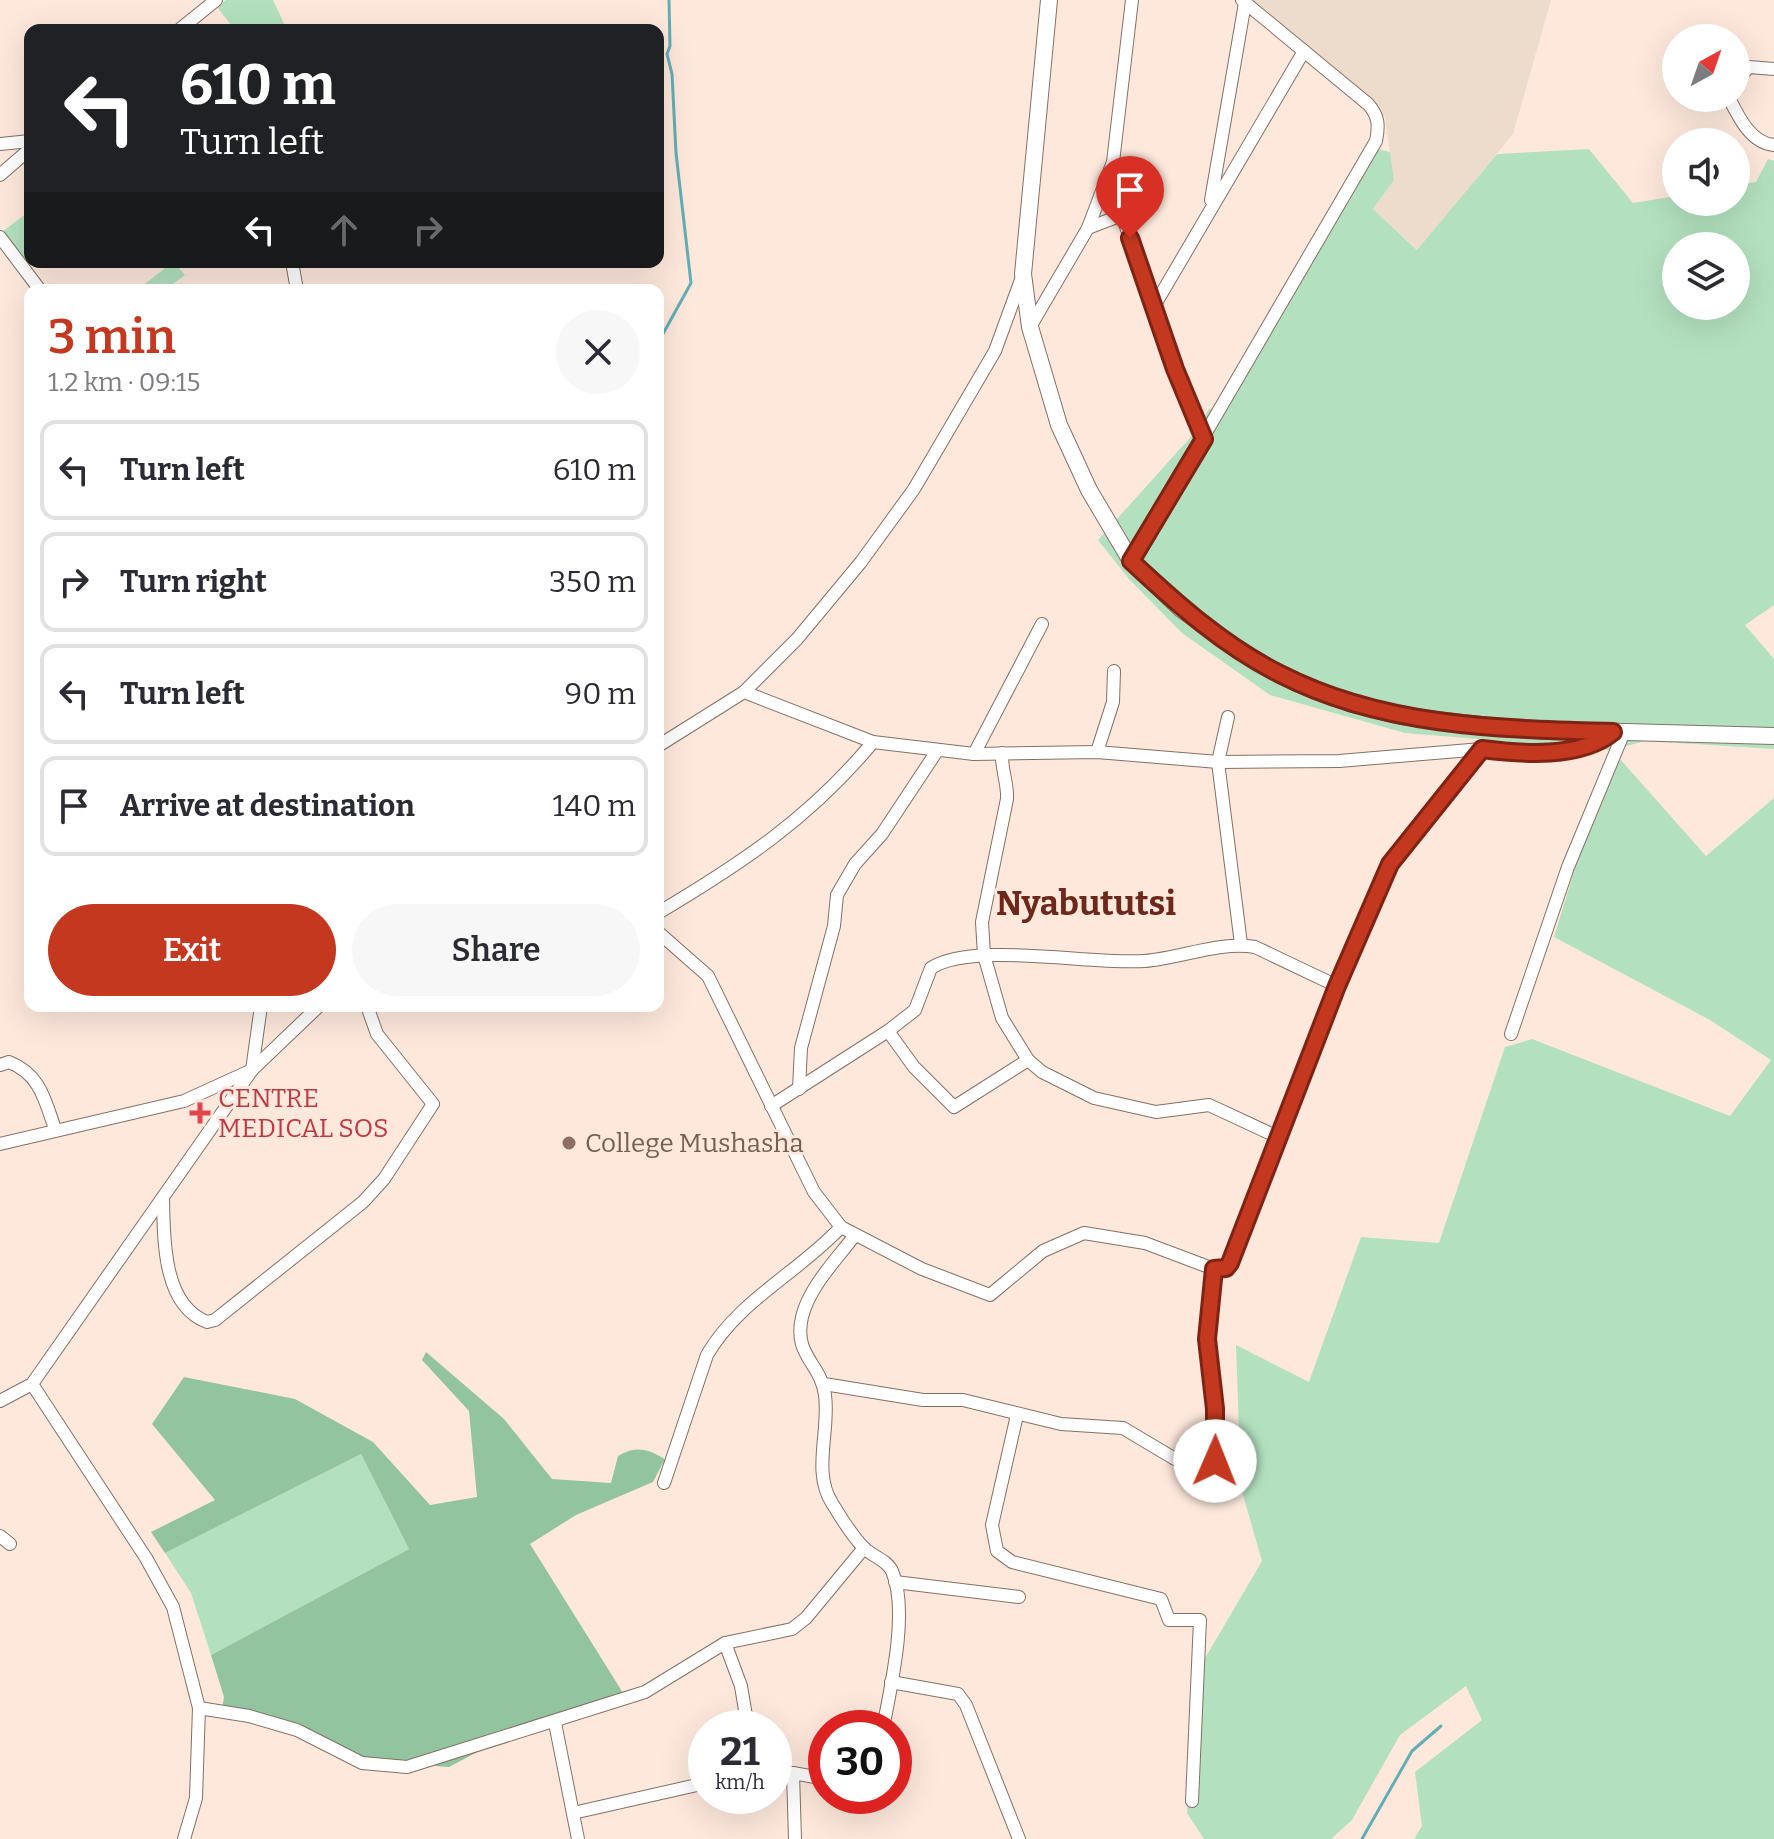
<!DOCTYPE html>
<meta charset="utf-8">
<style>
body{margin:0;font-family:Bitter,serif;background:#f7f7f7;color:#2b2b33;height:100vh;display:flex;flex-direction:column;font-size:30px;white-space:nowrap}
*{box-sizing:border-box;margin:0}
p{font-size:26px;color:#7c7c81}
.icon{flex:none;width:44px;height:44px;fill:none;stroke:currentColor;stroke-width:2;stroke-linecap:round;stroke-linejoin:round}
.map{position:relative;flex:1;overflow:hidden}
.panel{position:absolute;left:24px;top:284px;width:640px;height:728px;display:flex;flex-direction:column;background:#fff;border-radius:16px;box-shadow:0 8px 32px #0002}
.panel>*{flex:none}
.banner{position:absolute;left:24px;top:24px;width:640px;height:244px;border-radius:16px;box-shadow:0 8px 32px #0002;background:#202124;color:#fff;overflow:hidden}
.needle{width:52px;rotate:40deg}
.controls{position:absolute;left:1662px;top:24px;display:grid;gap:16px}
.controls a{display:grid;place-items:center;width:88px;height:88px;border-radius:50%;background:#fff;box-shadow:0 8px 32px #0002;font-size:40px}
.speed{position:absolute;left:688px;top:1710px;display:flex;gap:16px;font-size:40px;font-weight:700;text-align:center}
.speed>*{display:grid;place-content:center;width:104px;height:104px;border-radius:50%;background:#fff;box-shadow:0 8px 32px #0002;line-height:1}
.speed small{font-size:20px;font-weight:400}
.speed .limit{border:12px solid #d22;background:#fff;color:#111}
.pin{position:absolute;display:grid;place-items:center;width:68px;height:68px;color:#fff;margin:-82px -34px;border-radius:50% 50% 50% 0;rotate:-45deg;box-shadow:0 0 8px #0007}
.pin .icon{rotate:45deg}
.me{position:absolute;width:88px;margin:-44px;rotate:1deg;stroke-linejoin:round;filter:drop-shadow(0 0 6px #0008)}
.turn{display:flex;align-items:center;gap:28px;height:168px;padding:0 24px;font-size:36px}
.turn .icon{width:104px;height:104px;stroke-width:2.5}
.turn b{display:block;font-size:56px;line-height:68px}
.lanes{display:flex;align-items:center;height:76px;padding:0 24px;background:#0003;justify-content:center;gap:40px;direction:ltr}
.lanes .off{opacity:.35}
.round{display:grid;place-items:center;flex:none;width:84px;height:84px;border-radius:42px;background:#f7f7f7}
.summary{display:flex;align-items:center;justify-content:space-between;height:136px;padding:0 24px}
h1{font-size:48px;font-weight:600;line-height:60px;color:#c3381f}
.cta{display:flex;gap:16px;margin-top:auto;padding:16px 24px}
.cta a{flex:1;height:92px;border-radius:48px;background:#c3381f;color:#fff;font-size:32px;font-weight:600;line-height:92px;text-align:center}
.cta a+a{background:#f7f7f7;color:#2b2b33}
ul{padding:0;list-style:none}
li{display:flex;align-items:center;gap:24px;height:100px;margin:0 16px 12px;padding:0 8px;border:4px solid #e1e1e2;border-radius:16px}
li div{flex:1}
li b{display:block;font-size:30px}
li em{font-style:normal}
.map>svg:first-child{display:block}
</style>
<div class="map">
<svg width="1774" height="1839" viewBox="0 0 1774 1839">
<rect width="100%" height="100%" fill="#fee8dc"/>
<path fill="#eddccb" d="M1247 0H1551L1513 134 1418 250 1373 209 1394 180 1385 117Z"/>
<g fill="#b3e1bf" fill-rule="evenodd">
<path d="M226 0H273L287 30H235L217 7Z"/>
<path d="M1377 149 1390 152 1394 180 1373 209 1417 250 1497 154 1589 149 1633 203 1676 196V202H1736V185L1756 182 1768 159 1774 161V605L1745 625 1774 659V749L1645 741 1612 750 1706 856 1774 798V1839H1414L1422 1826 1415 1772 1482 1720 1466 1686 1400 1735 1352 1820 1331 1839H1204L1187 1813 1194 1677 1262 1561 1241 1488 1236 1345 1309 1382 1361 1237 1439 1243 1505 1047 1532 1039 1730 1116 1771 1060 1710 1020 1554 937 1611 750 1405 733 1270 695 1182 633 1129 579 1098 540 1197 430 1209 409 1229 406ZM1676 246H1736V306H1676Z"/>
<path d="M30 211V262H35L29 266 3 231Z"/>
<path d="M173 262 185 275 165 290H137Z"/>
<path d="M361 1454 409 1549 211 1655 191 1593 165 1553Z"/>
</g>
<path fill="#92c4a0" d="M426 1352 504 1419 552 1479 611 1483 618 1456C636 1445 648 1449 665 1459L653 1482 576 1515 530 1544 623 1693 515 1732 449 1767 363 1761 222 1709 224 1697 211 1655 409 1549 361 1454 165 1553 151 1532 215 1500 152 1424 184 1377 295 1399 373 1442 430 1505 477 1497 469 1411 422 1360Z"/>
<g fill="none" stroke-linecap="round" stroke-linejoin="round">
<g stroke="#63adb5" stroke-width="3">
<path d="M658 343 691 283 676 153 672 74 667 54 670 46 669 0"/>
<path d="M1362 1839 1412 1751 1441 1726"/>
</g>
<g stroke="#837065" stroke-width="14">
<g id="minor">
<path d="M179 30 216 0"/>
<path d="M1736 81 1749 67 1774 69"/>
<path d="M1729 98C1739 118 1751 143 1774 145"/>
<path d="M0 144 30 141"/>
<path d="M0 175 30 149"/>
<path d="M1211 200 1245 3"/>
<path d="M1088 228 1122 215 1175 369 1204 439"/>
<path d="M0 237 40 290"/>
<path d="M292 262 297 290"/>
<path d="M1153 308 1304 51"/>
<path d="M1030 327 1088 228 1113 162 1132 0"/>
<path d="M1131 561 1376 141C1379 126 1379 116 1368 104L1242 0"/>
<path d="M744 692 873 742 974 754 1097 752 1218 762 1339 761 1482 749"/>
<path d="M1228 717 1218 762 1241 944"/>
<path d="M658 746 744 692 797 639 861 562 914 489 995 351 1022 277"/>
<path d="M1097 752 1113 702 1114 671"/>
<path d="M1002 753C1001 769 1008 783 1007 799L982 922 984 955 1002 1018 1028 1060 1042 1072 1094 1098 1156 1112 1209 1105 1280 1138"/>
<path d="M974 754 1042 624"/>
<path d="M658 913C742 863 810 818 873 742"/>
<path d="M658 932 708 976 814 1192 841 1227 922 1269 990 1295 1043 1251 1084 1233 1145 1243 1214 1269 1207 1339 1215 1409 1211 1491"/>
<path d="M888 1031 915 1010 931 968C974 941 1090 965 1145 961 1181 958 1220 941 1255 947L1337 986"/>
<path d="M1511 1034 1568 867 1624 732"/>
<path d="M0 1065 9 1062C40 1074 45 1100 55 1129"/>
<path d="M799 1089 801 1048 834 926 837 895 855 864 882 834 937 751"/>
<path d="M771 1106 888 1031 914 1067 954 1107 1028 1060"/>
<path d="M0 1144 184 1101 252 1070 261 1006"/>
<path d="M163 1199C164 1237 162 1305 207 1322L215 1320 363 1202 384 1179 433 1104 377 1034 367 1006"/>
<path d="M855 1235C837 1259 809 1287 802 1317 793 1356 821 1363 825 1395 830 1431 812 1472 832 1503 841 1518 852 1536 864 1548 872 1556 887 1560 892 1571 909 1610 891 1686 883 1728"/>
<path d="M1214 1269 1226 1268 1230 1263 1337 986 1390 864 1482 749C1522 754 1579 759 1613 732"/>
<path d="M32 1384 146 1558 173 1607 199 1708 196 1798 184 1839"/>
<path d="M824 1384 923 1400H963L1061 1424 1123 1428 1175 1459 1215 1461"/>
<path d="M0 1401 32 1384 252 1070 319 1006"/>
<path d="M1017 1415 992 1525 997 1551 1012 1562 1161 1599 1169 1620H1200L1192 1801"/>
<path d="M664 1483 707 1355C739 1300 798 1273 841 1227"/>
<path d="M0 1536 10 1544"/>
<path d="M895 1582 1019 1597"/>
<path d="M725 1643 741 1686 748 1728"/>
<path d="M891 1682 958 1694 966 1705 1019 1839"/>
<path d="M199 1708 249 1716 297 1730 362 1763 407 1767 645 1692 725 1643 792 1629 806 1618 864 1548"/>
<path d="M555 1723 578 1839"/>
<path d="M793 1773 795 1839"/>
<path d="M774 1774 793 1773 826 1779"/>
<path d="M573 1813 706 1783"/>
</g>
</g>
<g stroke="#837065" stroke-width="18">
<path id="major" d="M1049 0 1023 274 1030 327 1059 425 1089 490 1131 561 1181 609 1242 652 1281 675 1349 703 1401 716 1516 729 1774 736"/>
</g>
<use href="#minor" stroke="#fff" stroke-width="12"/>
<use href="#major" stroke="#fff" stroke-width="16"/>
</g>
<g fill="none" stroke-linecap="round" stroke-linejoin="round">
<g stroke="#7f2414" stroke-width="20">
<path id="route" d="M1130 238 1175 369 1204 439 1131 561C1177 604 1224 646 1280 674 1383 727 1500 729 1613 732 1580 759 1522 754 1482 749L1390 864 1337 986 1230 1263 1226 1268 1214 1269 1207 1339 1215 1409V1461"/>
</g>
<use href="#route" stroke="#c3381f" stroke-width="14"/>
</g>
<path fill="#e0444e" stroke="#fee8dc" stroke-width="3" d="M196 1101h8v8h8v8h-8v8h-8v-8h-8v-8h8z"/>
<circle fill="#8d6e63" stroke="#fee8dc" stroke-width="3" cx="569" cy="1143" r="8"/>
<g text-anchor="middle" stroke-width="6" stroke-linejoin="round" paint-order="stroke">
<g font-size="26" fill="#be3a42" stroke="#fee8dc" text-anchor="start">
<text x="218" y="1107">CENTRE<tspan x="218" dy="30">MEDICAL SOS</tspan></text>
</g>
<g font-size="26" fill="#785e54" stroke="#fee8dc" text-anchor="start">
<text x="585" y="1152">College Mushasha</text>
</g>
<g font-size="34" font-weight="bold" fill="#6c281b" stroke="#fee8dc">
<text x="1086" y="915">Nyabututsi</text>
</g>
</g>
</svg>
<div class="controls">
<a><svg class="needle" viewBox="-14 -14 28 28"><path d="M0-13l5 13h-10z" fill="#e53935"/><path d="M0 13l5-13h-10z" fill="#7c7c81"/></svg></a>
<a><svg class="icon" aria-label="sound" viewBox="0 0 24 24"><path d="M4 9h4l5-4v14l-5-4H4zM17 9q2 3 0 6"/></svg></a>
<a><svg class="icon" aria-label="layers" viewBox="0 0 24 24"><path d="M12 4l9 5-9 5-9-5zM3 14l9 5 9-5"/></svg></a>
</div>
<div class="speed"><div>21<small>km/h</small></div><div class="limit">30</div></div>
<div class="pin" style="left:1130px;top:238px;background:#d93025"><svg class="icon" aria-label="arrive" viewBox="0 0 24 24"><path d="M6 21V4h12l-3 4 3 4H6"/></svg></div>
<svg class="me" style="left:1215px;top:1461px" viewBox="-20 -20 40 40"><circle r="19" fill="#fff"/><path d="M0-13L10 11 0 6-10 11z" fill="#c3381f"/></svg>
<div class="banner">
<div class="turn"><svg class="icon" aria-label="left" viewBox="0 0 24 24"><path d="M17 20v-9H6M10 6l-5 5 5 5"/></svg><div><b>610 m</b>Turn left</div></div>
<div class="lanes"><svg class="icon" aria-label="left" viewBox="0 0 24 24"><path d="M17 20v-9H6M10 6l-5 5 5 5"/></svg><svg class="icon off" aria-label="ahead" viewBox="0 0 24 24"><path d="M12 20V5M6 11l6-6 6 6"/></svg><svg class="icon off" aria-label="right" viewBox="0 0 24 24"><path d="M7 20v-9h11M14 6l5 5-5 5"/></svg></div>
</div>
<section class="panel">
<div class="summary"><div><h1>3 min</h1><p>1.2 km · 09:15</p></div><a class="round"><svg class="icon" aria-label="close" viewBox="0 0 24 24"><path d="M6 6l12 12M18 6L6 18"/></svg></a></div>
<ul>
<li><svg class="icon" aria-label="left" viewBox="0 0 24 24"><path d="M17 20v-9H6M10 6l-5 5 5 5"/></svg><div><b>Turn left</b></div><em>610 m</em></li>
<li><svg class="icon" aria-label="right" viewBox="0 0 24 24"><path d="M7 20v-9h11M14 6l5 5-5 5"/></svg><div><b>Turn right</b></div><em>350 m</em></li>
<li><svg class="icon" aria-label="left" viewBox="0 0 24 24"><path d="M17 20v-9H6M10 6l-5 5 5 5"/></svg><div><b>Turn left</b></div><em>90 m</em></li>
<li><svg class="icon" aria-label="arrive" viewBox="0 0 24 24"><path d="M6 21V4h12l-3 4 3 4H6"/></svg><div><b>Arrive at destination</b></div><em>140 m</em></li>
</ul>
<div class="cta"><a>Exit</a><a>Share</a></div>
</section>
</div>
